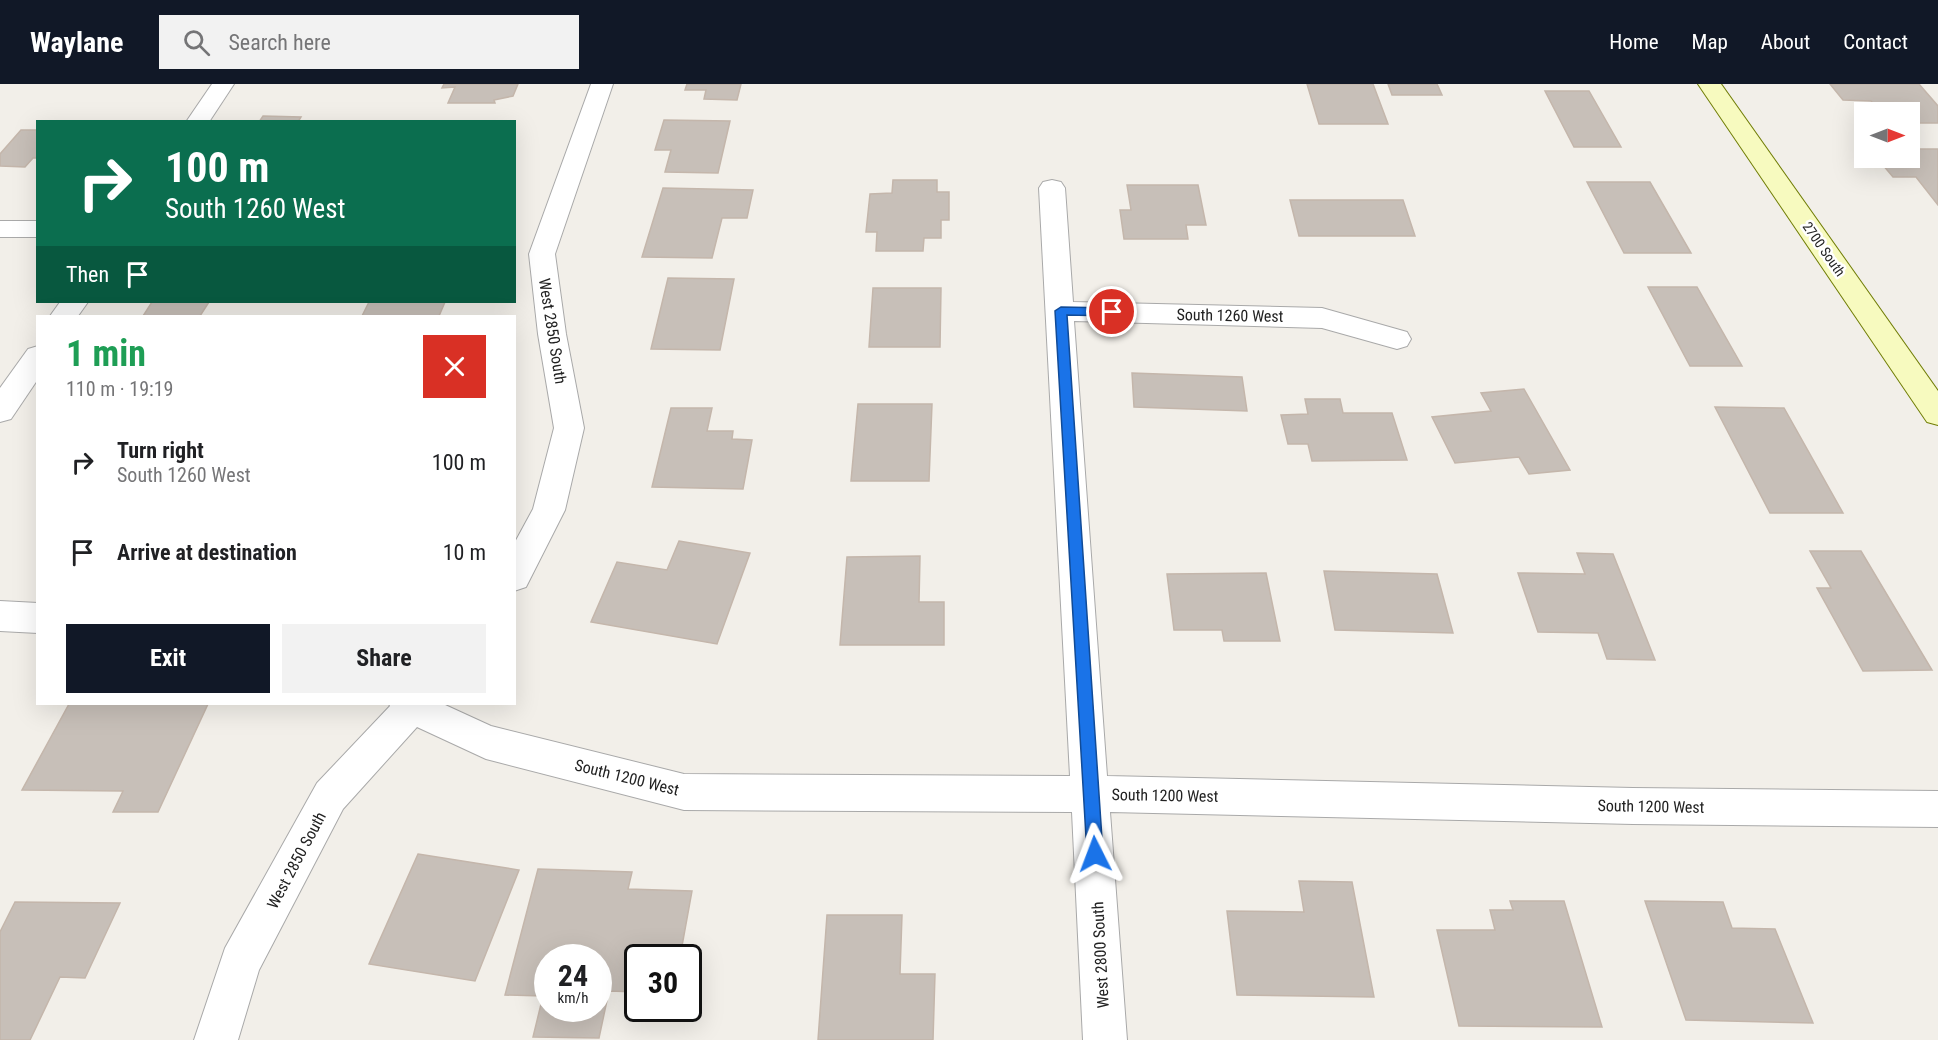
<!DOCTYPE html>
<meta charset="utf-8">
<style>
body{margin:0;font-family:"Roboto Condensed",sans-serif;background:#f2f2f2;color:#202124;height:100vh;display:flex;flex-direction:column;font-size:22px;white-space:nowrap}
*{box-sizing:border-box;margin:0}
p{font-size:20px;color:#757577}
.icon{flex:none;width:33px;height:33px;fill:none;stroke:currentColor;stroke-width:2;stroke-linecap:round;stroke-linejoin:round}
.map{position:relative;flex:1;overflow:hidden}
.side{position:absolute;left:36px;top:231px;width:480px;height:390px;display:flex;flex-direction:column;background:#fff;border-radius:0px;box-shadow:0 6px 24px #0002}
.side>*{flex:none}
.top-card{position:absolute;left:36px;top:36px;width:480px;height:183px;border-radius:0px;box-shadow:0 6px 24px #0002;background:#0b6e4f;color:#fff;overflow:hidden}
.needle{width:39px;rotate:90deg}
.fabs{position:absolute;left:1854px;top:18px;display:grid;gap:12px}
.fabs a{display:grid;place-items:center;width:66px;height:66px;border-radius:0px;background:#fff;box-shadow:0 6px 24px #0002;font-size:30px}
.speed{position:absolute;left:534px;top:860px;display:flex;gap:12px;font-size:30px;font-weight:700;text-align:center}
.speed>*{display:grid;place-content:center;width:78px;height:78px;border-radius:50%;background:#fff;box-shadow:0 6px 24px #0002;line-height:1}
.speed small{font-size:15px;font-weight:400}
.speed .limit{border:3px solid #111;border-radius:9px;background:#fff;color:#111}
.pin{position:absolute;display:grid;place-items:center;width:51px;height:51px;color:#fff;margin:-26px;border:3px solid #fff;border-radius:50%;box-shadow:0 2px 6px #0007}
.me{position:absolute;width:66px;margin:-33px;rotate:357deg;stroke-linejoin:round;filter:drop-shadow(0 0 4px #0008)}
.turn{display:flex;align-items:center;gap:21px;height:126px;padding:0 30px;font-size:27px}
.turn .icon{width:78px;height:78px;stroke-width:2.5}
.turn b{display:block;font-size:42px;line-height:51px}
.then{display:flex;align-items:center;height:57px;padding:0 30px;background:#0003;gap:12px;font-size:22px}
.round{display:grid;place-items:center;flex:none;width:63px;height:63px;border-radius:0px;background:#f2f2f2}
.headline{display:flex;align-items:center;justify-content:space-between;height:102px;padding:0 30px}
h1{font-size:36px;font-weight:700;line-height:45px;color:#1e9e55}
.cta{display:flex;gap:12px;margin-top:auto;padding:12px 30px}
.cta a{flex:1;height:69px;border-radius:0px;background:#111827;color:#fff;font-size:24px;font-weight:700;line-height:69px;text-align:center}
.cta a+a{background:#f2f2f2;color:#202124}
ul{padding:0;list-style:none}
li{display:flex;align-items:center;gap:18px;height:90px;padding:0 30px}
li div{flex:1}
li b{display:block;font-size:22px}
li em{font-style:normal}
header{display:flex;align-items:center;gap:36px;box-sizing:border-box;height:84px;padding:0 30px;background:#111827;color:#fff}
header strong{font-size:28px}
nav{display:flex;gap:33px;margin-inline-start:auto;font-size:21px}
.search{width:420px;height:54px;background:#f2f2f2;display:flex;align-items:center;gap:15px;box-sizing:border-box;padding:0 21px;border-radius:0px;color:#757577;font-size:22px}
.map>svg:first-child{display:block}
</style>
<header>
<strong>Waylane</strong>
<div class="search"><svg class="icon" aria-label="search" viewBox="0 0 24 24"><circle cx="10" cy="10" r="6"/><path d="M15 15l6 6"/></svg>Search here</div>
<nav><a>Home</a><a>Map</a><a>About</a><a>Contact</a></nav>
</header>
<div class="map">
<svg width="1938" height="956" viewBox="0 0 1938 956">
<rect width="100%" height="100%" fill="#f2efe9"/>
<g fill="#c7bfb8" stroke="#c4b6ab" stroke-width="1.5" fill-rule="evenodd">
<path d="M444 0H518L513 12 494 16 495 19H448L455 3 442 4Z"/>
<path d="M687 0H741L737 16 704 15 706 6H685Z"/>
<path d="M1307 0H1373L1388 40H1319Z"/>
<path d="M1388 0H1437L1442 11H1392Z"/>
<path d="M1830 0H1919L1938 22V39H1910V28H1880L1871 17 1843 16Z"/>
<path d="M1545 7H1589L1621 63H1574Z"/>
<path d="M263 32 301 33 298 38H259Z"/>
<path d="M664 36 730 37 718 89 665 88 671 66H655Z"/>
<path d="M21 46H38V74H33L25 83 0 82V70Z"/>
<path d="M1910 65H1938V121L1916 93H1893L1877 74H1910Z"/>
<path d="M893 96H937V108H949V136H941V154H924L923 167H876L877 148H866L870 110 892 109Z"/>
<path d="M1587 98H1650L1691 169H1624Z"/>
<path d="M1127 101H1198L1206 141H1186L1188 155H1124L1120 126H1131Z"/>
<path d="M663 104 753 106 747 134H722L712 174 642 173Z"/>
<path d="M1290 116H1403L1415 152H1299Z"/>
<path d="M668 194 734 195 720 266 651 265Z"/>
<path d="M1648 203H1697L1742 282H1690Z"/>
<path d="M873 204H941L940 263H869Z"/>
<path d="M152 218H209L200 232H143Z"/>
<path d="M369 218H445L439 232H362Z"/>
<path d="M1132 289 1242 293 1247 327 1134 323Z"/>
<path d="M1524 305 1570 386 1529 390 1519 373 1455 379 1432 333 1491 327 1481 309Z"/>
<path d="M1305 315H1340L1343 329H1392L1407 376 1312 377 1308 360H1288L1281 331 1308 330Z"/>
<path d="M858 320H932L929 397H851Z"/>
<path d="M1715 323 1784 324 1843 429H1770Z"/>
<path d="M671 324H712L707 347H733L732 355 752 356 743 405 652 403Z"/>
<path d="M679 457 750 469 717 560 591 538 617 478 667 486Z"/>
<path d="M1810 467H1861L1932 586 1863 587 1817 504H1831Z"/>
<path d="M1577 469 1613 470 1655 576 1607 575 1598 549 1538 548 1518 489 1585 490Z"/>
<path d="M920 472 919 518H944V561H840L847 473Z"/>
<path d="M1324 487 1437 490 1453 549 1335 546Z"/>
<path d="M1266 489 1280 557H1224L1222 546H1174L1167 490Z"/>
<path d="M69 620H208L158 728H113L123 707 22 706Z"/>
<path d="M418 770 519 786 475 897 369 880Z"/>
<path d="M538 785 632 788 628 805 692 807 680 873H638V908L609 907 599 954 533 953 543 912 505 911ZM548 873H598V924H548Z"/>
<path d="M1299 797 1352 798 1374 913 1237 911 1227 827 1304 828Z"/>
<path d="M1510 817H1564L1602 943 1459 942 1437 846H1495L1490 826H1513Z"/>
<path d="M1645 817 1723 818 1732 844 1775 845 1813 939 1686 936Z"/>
<path d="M15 818 120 819 85 894 60 893 30 956H0V848Z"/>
<path d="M827 831H902L900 890H935L933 956H818Z"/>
</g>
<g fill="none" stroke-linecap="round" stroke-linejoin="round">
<g stroke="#a9a9a9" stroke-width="2">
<g id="street">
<path d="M212 0H234L209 38H186Z"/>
<path d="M591 0H613L555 170 566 250 584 344 565 426 526 503 514 507V460L533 425 554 344 538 250 529 170Z"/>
<path d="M1052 96 1061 98 1065 104 1073 218 1322 224 1407 248 1411 255 1407 262 1397 265 1322 244 1074 237 1107 692 1633 704 1938 707V743L1633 740 1110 728 1127 956H1083L1072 728 684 726 486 675 417 643 343 725 259 886 238 956H194L225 864 317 699 390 622 389 620H443L491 642 684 690 1070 692 1039 104 1043 98Z"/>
<rect x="0" y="137" width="38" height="16"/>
<path d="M60 218H88L78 232H50Z"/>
<path d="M38 262V295L11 335 0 338V304L28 265Z"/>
<path d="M0 517 38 519V549L0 547Z"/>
</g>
</g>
<g stroke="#707d05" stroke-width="2">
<path id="secondary" d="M1698 0H1721L1938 307V341L1927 338Z"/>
</g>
<use href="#street" fill="#fff" fill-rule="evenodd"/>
<use href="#secondary" fill="#f7fabf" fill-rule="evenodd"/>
</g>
<path fill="#1a73e8" stroke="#114b97" stroke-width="1.5" d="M1061 223 1112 224 1118 228 1112 232 1067 231 1103 770 1101 776 1095 778 1089 776 1087 770 1055 227Z"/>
<g text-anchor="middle" stroke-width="5" stroke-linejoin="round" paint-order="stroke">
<g font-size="14" fill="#222" stroke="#fff">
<text transform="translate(1824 165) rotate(55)" y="5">2700 South</text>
</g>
<g font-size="16" fill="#222" stroke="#fff">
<text transform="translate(1230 231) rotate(1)" y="6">South 1260 West</text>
<text transform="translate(553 247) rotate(81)" y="6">West 2850 South</text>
<text transform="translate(627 693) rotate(14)" y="6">South 1200 West</text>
<text transform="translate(1165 711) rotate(1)" y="6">South 1200 West</text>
<text transform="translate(1651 722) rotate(1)" y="6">South 1200 West</text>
<text transform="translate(296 776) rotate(-62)" y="6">West 2850 South</text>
<text transform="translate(1100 871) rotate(-93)" y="6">West 2800 South</text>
</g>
</g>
</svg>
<div class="fabs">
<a><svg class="needle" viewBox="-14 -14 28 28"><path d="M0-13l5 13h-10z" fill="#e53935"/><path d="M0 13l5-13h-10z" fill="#757577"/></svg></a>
</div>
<div class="speed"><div>24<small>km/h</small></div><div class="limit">30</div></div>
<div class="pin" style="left:1112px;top:228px;background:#d93025"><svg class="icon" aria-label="arrive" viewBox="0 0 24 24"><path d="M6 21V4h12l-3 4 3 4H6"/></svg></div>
<svg class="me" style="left:1095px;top:770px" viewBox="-20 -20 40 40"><path d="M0-17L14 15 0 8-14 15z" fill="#1a73e8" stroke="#fff" stroke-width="4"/></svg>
<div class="top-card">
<div class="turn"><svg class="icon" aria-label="right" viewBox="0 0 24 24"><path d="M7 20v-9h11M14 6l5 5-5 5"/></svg><div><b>100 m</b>South 1260 West</div></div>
<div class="then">Then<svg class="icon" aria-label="arrive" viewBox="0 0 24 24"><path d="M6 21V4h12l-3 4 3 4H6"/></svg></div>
</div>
<section class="side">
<div class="headline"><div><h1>1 min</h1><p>110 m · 19:19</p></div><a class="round" style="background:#d93025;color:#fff"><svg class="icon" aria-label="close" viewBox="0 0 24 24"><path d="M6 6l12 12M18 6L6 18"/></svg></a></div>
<ul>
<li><svg class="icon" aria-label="right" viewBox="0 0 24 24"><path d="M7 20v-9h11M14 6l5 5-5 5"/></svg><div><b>Turn right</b><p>South 1260 West</p></div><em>100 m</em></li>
<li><svg class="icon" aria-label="arrive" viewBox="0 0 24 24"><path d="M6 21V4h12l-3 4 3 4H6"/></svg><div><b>Arrive at destination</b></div><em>10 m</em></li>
</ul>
<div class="cta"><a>Exit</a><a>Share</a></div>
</section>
</div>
